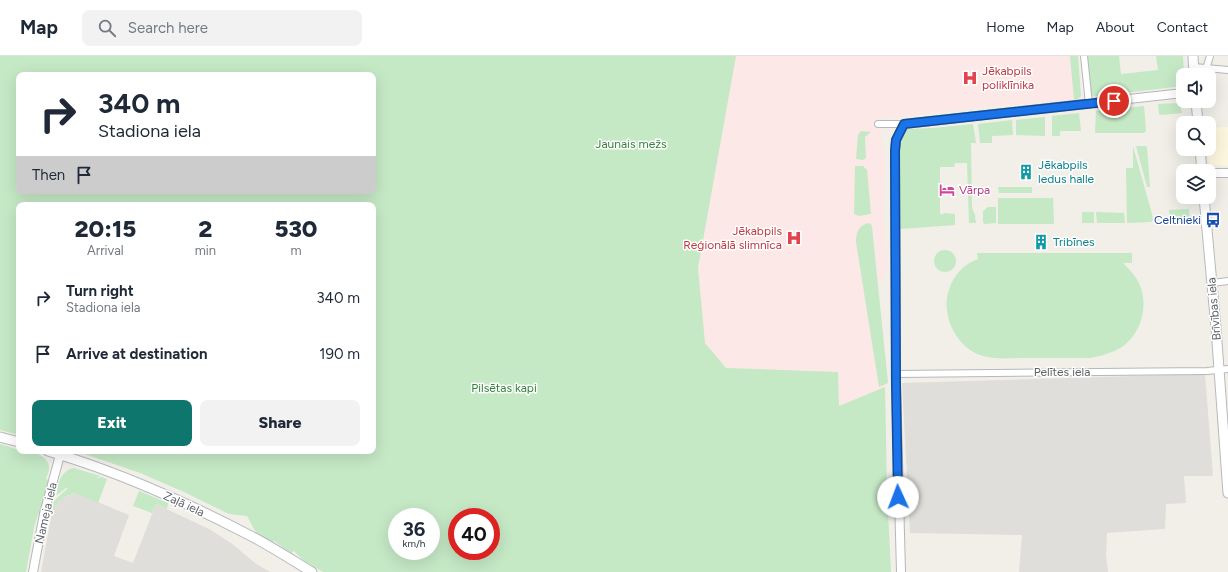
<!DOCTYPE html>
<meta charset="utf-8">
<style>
body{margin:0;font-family:Figtree,sans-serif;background:#f2f2f3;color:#1f2937;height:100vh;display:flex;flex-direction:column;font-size:15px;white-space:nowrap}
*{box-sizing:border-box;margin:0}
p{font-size:13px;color:#747a83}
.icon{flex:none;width:22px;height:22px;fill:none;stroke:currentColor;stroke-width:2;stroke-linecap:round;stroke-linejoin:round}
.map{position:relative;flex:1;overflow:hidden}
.sheet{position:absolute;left:16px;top:146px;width:360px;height:252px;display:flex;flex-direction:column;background:#fff;border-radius:8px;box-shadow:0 4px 16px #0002}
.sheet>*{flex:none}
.guide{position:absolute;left:16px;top:16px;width:360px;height:122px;border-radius:8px;box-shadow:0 4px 16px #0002;background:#fff;color:#1f2937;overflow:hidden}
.tools{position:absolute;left:1176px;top:12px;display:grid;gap:8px}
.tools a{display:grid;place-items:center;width:40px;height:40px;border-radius:8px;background:#fff;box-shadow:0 4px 16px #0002;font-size:20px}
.speed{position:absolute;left:388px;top:452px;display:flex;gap:8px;font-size:20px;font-weight:700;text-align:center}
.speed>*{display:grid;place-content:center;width:52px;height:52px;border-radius:50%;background:#fff;box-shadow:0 4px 16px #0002;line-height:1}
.speed small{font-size:10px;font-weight:400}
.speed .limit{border:6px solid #d22;background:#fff;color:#111}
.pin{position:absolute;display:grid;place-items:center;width:34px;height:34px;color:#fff;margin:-17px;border:2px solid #fff;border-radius:50%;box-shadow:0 1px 4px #0007}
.me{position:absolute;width:44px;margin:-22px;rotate:358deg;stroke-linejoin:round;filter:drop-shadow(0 0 3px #0008)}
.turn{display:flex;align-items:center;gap:14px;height:84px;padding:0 16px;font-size:18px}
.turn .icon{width:52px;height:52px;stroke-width:2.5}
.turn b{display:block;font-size:28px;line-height:34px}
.then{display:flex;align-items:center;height:38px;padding:0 16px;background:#0003;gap:8px;font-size:15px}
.eta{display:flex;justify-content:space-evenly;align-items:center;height:68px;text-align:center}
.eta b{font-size:24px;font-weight:800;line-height:28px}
.action{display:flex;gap:8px;margin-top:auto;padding:8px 16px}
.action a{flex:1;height:46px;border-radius:8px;background:#0f766e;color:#fff;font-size:16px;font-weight:800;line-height:46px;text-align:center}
.action a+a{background:#f2f2f3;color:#1f2937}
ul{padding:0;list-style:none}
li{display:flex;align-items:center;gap:12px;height:56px;padding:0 16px}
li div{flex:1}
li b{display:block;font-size:15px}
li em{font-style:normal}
header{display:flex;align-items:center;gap:24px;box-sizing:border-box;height:56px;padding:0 20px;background:#fff;border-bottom:1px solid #e0e1e3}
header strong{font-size:19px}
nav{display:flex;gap:22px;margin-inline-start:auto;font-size:14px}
.search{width:280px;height:36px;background:#f2f2f3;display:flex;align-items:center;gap:10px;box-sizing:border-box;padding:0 14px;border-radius:8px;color:#747a83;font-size:15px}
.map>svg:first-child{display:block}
</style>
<header>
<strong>Map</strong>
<div class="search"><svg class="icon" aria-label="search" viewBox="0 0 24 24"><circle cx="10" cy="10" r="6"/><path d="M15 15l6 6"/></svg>Search here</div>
<nav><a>Home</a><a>Map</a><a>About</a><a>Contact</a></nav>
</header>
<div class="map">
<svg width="1228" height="516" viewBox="0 0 1228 516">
<rect width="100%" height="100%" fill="#f1efe8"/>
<path fill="#fef7e0" d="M1228 71V110L1210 109 1208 105 1207 93H1209V72Z"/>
<g fill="#e0deda">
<path d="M1205 318 1213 420H1184L1186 447 1166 448 1165 473 1107 477 1106 499 1108 516H1019L1022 479 910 477 902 327Z"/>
<path d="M76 437 129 459 114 500 133 507 156 448 209 473 231 487 255 507 270 516H41L51 462 58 445 62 442Z"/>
</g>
<path fill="#fce8e6" d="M736 0H1070L1074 44 984 51 880 63 885 117 883 129V152L887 214 877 232 885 331 839 350 838 316 726 312 705 287 698 212Z"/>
<g fill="#c5e8c5" fill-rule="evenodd">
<path d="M0 0H736L698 212 705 287 726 312 838 316 839 350 885 331 887 434 891 516H323L303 504 294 495 291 497 274 485 271 488 255 475 247 460 229 458 184 436 140 417 76 395H373V149H19V379L0 374ZM19 19H373V135H19ZM397 461H431V495H397ZM457 461H491V495H457Z"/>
<path d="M1070 0H1078L1081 40 1078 43 1074 44Z"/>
<path d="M1086 0H1119L1121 18 1158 14 1156 0H1183L1184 19H1183V30L1090 41Z"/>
<path d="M1180 47 1182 57 1162 59 1159 58 1158 48Z"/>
<path d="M1144 50 1146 75 1144 77H1095L1096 55Z"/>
<path d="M1079 57 1081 75H1060V80H1052V60Z"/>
<path d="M1045 61V80L1016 79V64Z"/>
<path d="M1012 64 1013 79 992 80V87H980L978 68Z"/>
<path d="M973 68 976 87H971L972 152 975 159 976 167H969L967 107H955L954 111H940V157L942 159 944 157 955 158V169L901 173 899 169V92C899 85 901 77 907 73L934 72Z"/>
<path d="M861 75 871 76 865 81 866 102 863 104 856 103 858 79Z"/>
<path d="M1133 90 1152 158 1153 164 1151 166 1127 167 1126 112H1133Z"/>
<path d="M1136 90H1146L1147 92 1150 131H1147Z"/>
<path d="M855 110H863L867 114 871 158 859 160 854 158Z"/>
<path d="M998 131H1032V137H999Z"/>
<path d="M998 142H1053L1054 168H998Z"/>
<path d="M996 151V167L984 168 983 165V155L988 151Z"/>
<path d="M1189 153 1190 167H1174L1170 165 1169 154Z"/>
<rect x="1082" y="156" width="12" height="11"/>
<path d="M1096 156 1124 157 1125 167H1097Z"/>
<path d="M869 167 871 168 872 171 888 327 879 331 856 186C856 176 859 169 869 167Z"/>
<circle cx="945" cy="205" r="11"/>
<path d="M977 197H1132V207H1123C1129 213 1135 219 1139 227 1149 248 1142 277 1122 291 1112 297 1101 300 1090 302 1068 302 1047 302 1025 302 1010 302 994 304 980 299 958 291 944 265 947 242 950 224 961 209 978 203Z"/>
<path d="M0 388 19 394V395C29 395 47 398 49 410 50 415 47 419 46 423L49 424 40 458H38L34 472 26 516H0Z"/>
<path d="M73 412 101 420 97 421V422L102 421 107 423 98 447 75 437C57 443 58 444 51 462L50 460 54 445 67 433V431L57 439C57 428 61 415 73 412Z"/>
<path d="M139 435 168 447 167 453 156 448 152 457 133 450Z"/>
</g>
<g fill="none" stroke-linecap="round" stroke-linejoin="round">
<g stroke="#b5b8bc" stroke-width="8">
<g id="minor">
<path d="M1084 0 1089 48"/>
<path d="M1194 11 1228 14"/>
<path d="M1206 13 1210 0"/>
<path d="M878 68H904"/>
<path d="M1212 227 1228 225"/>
<path d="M896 318 1207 315 1228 313"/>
</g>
</g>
<g stroke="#b5b8bc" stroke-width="10">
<g id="tertiary">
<path d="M1209 117H1228"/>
<path d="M33 516 44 458 60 399"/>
<path d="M901 516 896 328 895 95 896 84 904 68 1183 37"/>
</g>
</g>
<g stroke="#b6babf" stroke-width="11">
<g id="secondary">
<path d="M1193 0 1194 19"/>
<path d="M1196 45 1198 67"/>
<path d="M1200 93 1202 115"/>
<path d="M1204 141 1216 272 1228 437"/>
<path d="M0 381 19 386"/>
<path d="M48 395C119 416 186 446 251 480 272 491 292 504 312 516"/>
</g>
</g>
<use href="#minor" stroke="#fff" stroke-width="6"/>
<use href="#tertiary" stroke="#fff" stroke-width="8"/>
<use href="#secondary" stroke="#fff" stroke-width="9"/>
</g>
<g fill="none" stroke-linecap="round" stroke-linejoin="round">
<g stroke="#114b97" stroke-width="10">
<path id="route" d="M898 441 896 328 895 95 896 84 904 68 1114 45"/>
</g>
<use href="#route" stroke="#1a73e8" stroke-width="7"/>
</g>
<defs>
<g id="hospital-bare" transform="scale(1.2)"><path d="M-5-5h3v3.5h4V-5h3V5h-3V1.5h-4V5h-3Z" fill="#e0444e" stroke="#fff" stroke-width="2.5" paint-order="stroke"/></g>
<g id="building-bare" transform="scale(1.2)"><path d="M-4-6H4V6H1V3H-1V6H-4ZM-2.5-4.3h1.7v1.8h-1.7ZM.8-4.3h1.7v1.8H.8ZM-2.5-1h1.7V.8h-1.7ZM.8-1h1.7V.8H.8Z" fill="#0f9aa8" stroke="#fff" stroke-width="2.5" paint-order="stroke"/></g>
<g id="hotel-bare" transform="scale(1.2)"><path d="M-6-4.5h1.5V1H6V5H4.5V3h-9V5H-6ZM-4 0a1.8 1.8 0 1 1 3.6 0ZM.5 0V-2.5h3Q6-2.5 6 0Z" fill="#d1479c" stroke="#fff" stroke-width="2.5" paint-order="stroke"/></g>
<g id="bus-bare" transform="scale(1.2)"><path d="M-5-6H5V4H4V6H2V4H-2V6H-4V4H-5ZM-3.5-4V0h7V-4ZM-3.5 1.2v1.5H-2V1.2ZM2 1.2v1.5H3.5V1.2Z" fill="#1a4fb4" stroke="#fff" stroke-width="2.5" paint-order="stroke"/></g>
</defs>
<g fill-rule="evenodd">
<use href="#hospital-bare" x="970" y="22"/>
<use href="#building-bare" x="1026" y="116"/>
<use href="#hotel-bare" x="947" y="134"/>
<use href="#bus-bare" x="1213" y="164"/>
<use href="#hospital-bare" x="794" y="182"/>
<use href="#building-bare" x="1041" y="186"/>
</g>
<g text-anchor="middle" stroke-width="3" stroke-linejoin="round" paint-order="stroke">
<g font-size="12" fill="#be3a42" stroke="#fff" text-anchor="start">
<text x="982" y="19">Jēkabpils<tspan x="982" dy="14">poliklīnika</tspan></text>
<text x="782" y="179" text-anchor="end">Jēkabpils<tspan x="782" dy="14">Reģionālā slimnīca</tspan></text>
</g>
<g font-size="12" fill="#348238" stroke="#fff">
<text x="631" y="92">Jaunais mežs</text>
<text x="504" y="336">Pilsētas kapi</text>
</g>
<g font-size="12" fill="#0d838f" stroke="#fff" text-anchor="start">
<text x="1038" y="113">Jēkabpils<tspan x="1038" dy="14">ledus halle</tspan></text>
<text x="1053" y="190">Tribīnes</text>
</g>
<g font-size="12" fill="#b23c85" stroke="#fff" text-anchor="start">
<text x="959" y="138">Vārpa</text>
</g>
<g font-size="12" fill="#164399" stroke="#fff" text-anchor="end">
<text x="1201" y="168">Celtnieki</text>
</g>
<g font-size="12" fill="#5f6368" stroke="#fff">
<text transform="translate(1214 253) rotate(-95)" y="4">Brīvības iela</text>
<text x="1062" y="320">Pelītes iela</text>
<text transform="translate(184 448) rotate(25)" y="4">Zaļā iela</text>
<text transform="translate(46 457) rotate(-77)" y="4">Nameja iela</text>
</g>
</g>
</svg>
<div class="tools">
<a><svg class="icon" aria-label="sound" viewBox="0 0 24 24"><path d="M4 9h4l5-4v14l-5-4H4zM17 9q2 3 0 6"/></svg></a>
<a><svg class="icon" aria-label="search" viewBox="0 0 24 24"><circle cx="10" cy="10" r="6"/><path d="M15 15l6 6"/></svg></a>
<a><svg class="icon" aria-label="layers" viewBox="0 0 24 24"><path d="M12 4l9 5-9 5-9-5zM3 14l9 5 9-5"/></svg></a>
</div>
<div class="speed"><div>36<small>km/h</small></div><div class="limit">40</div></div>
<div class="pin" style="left:1114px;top:45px;background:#d93025"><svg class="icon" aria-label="arrive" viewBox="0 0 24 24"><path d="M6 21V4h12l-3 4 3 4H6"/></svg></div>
<svg class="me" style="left:898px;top:441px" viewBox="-20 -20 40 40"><circle r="19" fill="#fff"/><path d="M0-13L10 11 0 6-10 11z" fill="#1a73e8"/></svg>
<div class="guide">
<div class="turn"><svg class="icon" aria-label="right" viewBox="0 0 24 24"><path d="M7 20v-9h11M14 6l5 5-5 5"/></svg><div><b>340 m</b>Stadiona iela</div></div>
<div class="then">Then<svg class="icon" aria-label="arrive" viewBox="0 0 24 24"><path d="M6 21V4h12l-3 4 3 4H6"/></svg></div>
</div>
<section class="sheet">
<div class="eta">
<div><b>20:15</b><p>Arrival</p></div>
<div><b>2</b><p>min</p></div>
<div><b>530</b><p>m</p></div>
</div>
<ul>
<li><svg class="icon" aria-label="right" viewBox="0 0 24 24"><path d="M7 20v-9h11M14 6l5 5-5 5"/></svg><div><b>Turn right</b><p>Stadiona iela</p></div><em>340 m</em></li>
<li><svg class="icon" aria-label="arrive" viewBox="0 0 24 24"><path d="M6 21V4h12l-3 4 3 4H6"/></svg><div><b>Arrive at destination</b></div><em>190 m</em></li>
</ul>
<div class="action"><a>Exit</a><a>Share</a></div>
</section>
</div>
